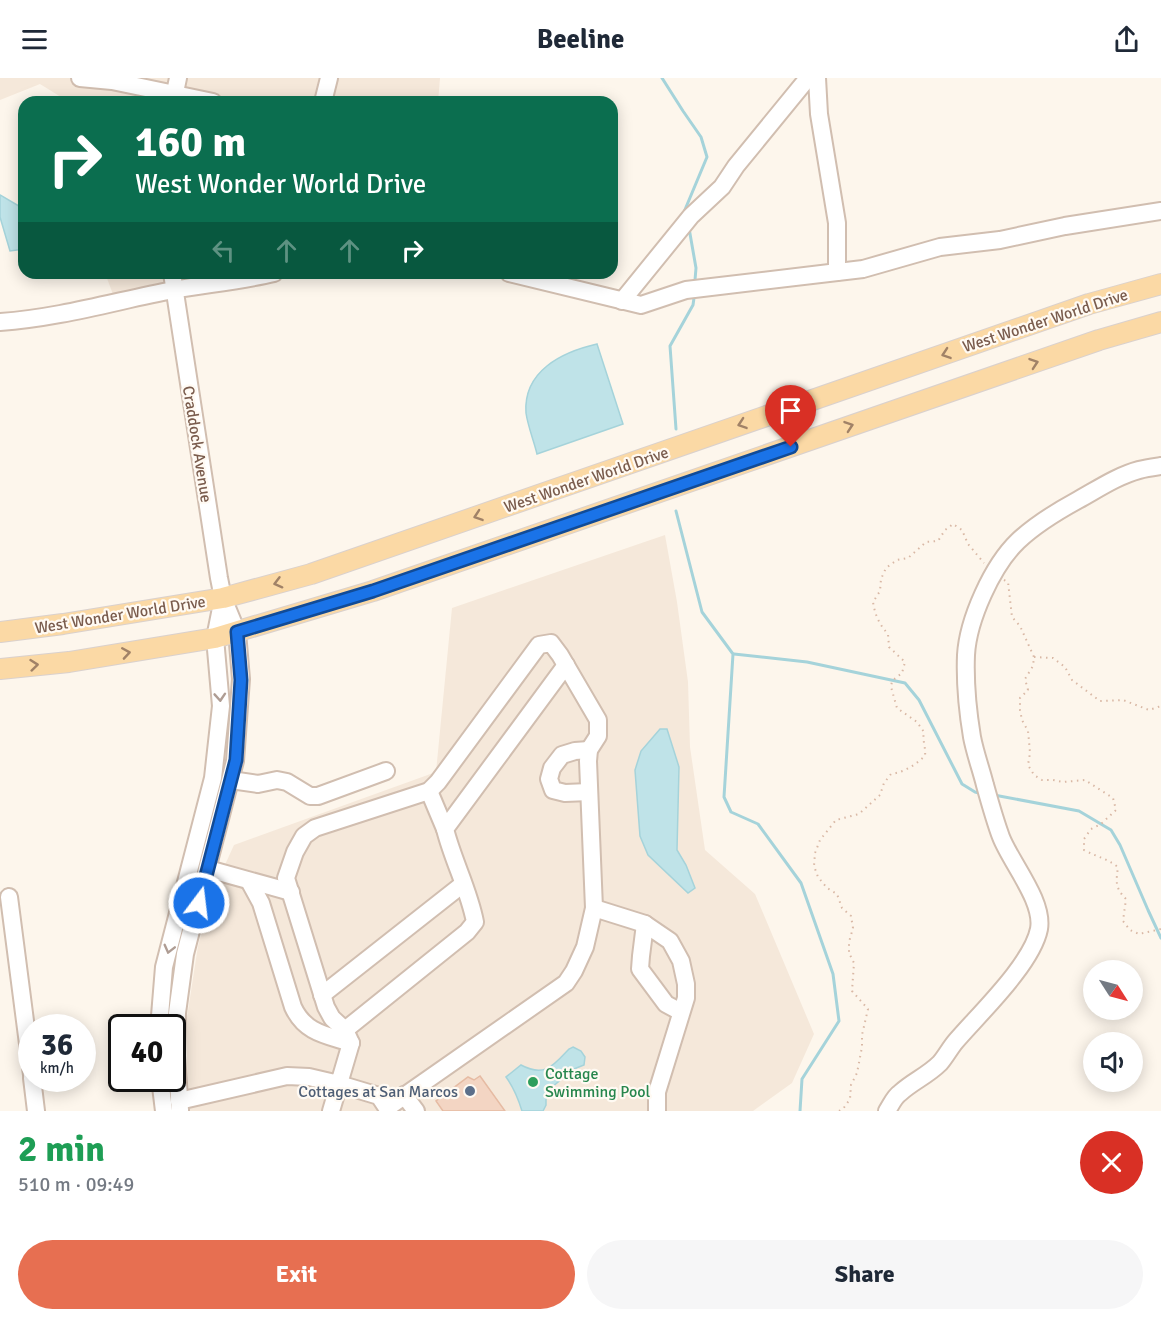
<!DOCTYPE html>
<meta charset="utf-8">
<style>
body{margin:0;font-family:Signika,sans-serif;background:#f6f6f7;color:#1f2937;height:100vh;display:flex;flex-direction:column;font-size:22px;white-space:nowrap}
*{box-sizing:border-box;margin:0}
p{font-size:20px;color:#747a83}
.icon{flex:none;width:33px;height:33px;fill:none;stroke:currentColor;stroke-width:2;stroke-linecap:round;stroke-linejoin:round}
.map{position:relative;height:1033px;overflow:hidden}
.drawer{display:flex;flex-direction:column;background:#fff;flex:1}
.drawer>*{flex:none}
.guide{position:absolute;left:18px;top:18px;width:600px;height:183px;border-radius:18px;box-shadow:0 3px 15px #0003;background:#0b6e4f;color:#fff;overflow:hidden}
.needle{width:39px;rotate:126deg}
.buttons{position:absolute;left:1083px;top:882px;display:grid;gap:12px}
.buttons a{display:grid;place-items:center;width:60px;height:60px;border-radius:50%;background:#fff;box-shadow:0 3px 15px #0003;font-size:30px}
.speed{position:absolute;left:18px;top:936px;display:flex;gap:12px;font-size:30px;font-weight:700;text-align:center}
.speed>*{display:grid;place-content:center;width:78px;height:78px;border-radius:50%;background:#fff;box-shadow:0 3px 15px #0003;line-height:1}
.speed small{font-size:15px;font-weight:400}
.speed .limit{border:3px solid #111;border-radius:9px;background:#fff;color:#111}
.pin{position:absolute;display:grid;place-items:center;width:51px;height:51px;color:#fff;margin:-62px -26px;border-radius:50% 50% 50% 0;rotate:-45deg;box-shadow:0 0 6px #0007}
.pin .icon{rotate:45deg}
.me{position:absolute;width:66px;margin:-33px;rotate:15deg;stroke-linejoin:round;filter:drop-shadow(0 0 4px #0008)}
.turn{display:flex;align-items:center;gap:21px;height:126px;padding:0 18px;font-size:27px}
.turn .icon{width:78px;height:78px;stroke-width:2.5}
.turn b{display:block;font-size:42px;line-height:51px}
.lanes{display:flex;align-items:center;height:57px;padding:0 18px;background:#0003;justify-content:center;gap:30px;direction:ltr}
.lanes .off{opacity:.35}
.round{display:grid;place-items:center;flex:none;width:63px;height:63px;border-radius:32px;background:#f6f6f7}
.overview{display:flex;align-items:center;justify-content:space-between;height:102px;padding:0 18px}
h1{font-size:36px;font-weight:800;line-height:45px;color:#1e9e55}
.primary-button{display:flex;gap:12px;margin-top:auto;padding:12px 18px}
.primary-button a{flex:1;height:69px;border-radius:36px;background:#e76f51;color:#fff;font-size:24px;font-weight:800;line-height:69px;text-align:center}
.primary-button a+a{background:#f6f6f7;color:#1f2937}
header{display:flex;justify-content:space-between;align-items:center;height:78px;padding:0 18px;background:#fff;font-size:27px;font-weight:800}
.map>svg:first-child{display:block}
</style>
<header><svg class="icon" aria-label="menu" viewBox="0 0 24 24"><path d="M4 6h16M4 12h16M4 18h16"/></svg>Beeline<svg class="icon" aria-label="share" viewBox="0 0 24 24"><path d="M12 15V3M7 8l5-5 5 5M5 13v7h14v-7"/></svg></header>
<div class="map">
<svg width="1161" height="1033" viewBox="0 0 1161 1033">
<rect width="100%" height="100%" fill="#fdf6ec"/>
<g fill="#f5e8da">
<path d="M0 0H440L438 24H69L40 6 0 22Z"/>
<path d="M105 195H268L114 219Z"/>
<path d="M665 457 677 524 688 604 690 669 705 772 755 816 814 956 792 1005 753 1033H190L187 985V939L198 868 213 813 234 767 436 694 452 530Z"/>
</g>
<g fill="#bfe3e8" stroke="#a5d3da" stroke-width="1.5">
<path d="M0 117 24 131V171L10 173 0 139Z"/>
<path d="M597 266 623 346 537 376C534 363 528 349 526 335 523 293 562 274 597 266Z"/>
<path d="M660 651H667L679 689 677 772 686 787 695 810 688 815 648 777 640 758 635 692 641 673Z"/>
<path d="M573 969 581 973 585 979 584 987 574 991 546 1014V1027L543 1033H522C518 1020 514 1010 506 999L521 987C545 1000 554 987 569 971Z"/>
</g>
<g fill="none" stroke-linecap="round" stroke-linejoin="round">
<g stroke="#a5d3da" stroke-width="3">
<path d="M662 0 683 33 701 59 707 79 684 134"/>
<path d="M689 150 696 190 695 202"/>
<path d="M676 351 670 268 693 227 694 220"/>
<path d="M676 433 702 534 733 576 724 719 731 734 758 746 801 805 833 896 839 943 802 1001 800 1033"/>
<path d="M734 576 807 584 905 605 919 622 962 706 975 714 979 715"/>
<path d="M994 717 1079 733 1111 752 1120 767 1148 832 1161 860"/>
</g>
</g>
<path fill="#f3d5c3" stroke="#e6bba3" stroke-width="1.5" d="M480 998 505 1033H443L436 1023 468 999 474 1002Z"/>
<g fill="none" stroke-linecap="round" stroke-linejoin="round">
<g stroke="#d1beb0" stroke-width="20">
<g id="minor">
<path d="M80 0 112 3 213 24"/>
<path d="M817 0 819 36 837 145V194"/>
<path d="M173 24 178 0"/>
<path d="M323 24 329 0"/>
<path d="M172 195 219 500 223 520 237 554 241 601 235 683 185 876 177 935 176 978 180 1032"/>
<path d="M509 195 641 227 686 212 863 191 940 169 1000 162 1065 148 1161 133"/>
<path d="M622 223 691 138 722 109 736 88 808 0"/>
<path d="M0 244C59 240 116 223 173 212 207 206 241 203 274 195"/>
<path d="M589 672 575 673 562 677 552 690 549 701 553 712 565 715 589 714"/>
<path d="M231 702 258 706 277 702 287 704 310 718H318L386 693"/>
<path d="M429 713 445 751"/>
<path d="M208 791 291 814"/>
<path d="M249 803 261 825 293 929C305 955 326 957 351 965"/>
<path d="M9 819 32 997"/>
<path d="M594 830 645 846 670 863 681 883 686 906V920L657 1014V1033"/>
<path d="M645 846 641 878 640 891 666 926 681 934"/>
<path d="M322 917 463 806"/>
<path d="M159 950 164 889 213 700 221 628 215 560 223 520"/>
<path d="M345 952 467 854 475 844C469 812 453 783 445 751L566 587"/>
<path d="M32 1000 36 1033"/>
<path d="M160 1000 164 1033"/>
<path d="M404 1017 416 1033"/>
<path d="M179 1023 287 998 309 999 339 1006 379 1018 387 1030 566 905 574 893 585 869 594 830 588 683 589 672 598 658V642L560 577 551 565 539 567 438 704 429 713 315 750 304 758 295 774 286 800 326 929 332 940 345 952 351 965 331 1033"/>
<path d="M887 1033C891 1027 894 1019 900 1015 913 1003 927 998 940 985 946 978 950 970 956 963 980 935 1032 886 1039 851 1044 823 1011 785 1001 759 995 743 990 725 985 707 981 691 975 675 972 659 968 635 965 602 966 577 968 542 992 488 1018 463 1036 446 1056 434 1078 422 1098 411 1117 398 1139 392 1146 390 1154 389 1161 388"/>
</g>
</g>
<g stroke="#dad1cd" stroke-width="22">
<g id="major">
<path d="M0 554 63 546 223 520 311 496 1089 226 1161 206"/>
<path d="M0 591 69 584 215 560 373 513 1099 262 1161 244"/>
</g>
</g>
<g stroke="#d9b8a5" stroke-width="2" stroke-dasharray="1.5 4.5" stroke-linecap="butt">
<path d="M1004 502 1008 504 1012 539 1020 548 1034 579 1033 588 1025 601 1028 612 1020 620V632L1022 642 1028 653 1029 663 1030 675 1028 687 1034 697 1042 702H1053L1063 704 1085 702 1113 720 1116 732 1101 746 1091 751 1084 761V772C1097 779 1106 780 1118 789 1116 804 1115 810 1126 821L1123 843 1130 852 1139 856 1161 851"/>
<path d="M1034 579 1053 580 1065 589 1072 602 1100 623 1123 622 1149 632 1161 628"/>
<path d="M839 1033 843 1031 850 1021 851 1007 857 995 862 969V957L868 931 852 913 854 885 849 875V864L853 850 851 838 842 830 837 816 827 810 818 799 814 788 815 775 820 762 836 742 859 736 880 717 884 705 891 696C905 694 915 687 925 678 926 669 922 662 924 654L917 644 897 630 891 609 892 603 902 595 905 584 889 569 888 556C879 546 875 537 873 524L880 513 881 501 886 490 897 482 908 480 926 464 938 463 945 452 953 446 962 452 968 466 984 485"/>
</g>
<use href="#minor" stroke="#fff" stroke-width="16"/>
<use href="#major" stroke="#fbd9a5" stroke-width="20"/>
</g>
<defs><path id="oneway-chevron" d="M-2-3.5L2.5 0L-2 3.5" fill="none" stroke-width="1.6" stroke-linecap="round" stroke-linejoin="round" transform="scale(1.5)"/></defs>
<g stroke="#a18267">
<use href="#oneway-chevron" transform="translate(946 276) rotate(161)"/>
<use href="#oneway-chevron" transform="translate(1034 285) rotate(-19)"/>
<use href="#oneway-chevron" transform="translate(742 346) rotate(161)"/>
<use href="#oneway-chevron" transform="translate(849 348) rotate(-19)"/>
<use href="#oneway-chevron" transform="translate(478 438) rotate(161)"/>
<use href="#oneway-chevron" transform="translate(278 505) rotate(165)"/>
<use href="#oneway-chevron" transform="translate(126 575) rotate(-9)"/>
<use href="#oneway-chevron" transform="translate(34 587) rotate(-6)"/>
</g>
<g stroke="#af9d94">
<use href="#oneway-chevron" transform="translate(220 619) rotate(86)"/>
<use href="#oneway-chevron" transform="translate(169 871) rotate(104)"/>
</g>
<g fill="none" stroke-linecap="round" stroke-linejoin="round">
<g stroke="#114b97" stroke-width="15">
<path id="route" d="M199 825 236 682 241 602 237 554 373 513 791 369"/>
</g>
<use href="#route" stroke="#1a73e8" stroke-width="10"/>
</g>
<circle fill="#2e9e5b" stroke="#fffaf3" stroke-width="2" cx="533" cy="1004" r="6"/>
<circle fill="#5c6f8a" stroke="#fffaf3" stroke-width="2" cx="470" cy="1013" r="6"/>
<g text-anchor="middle" stroke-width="4.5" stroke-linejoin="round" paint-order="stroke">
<g font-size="16" fill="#7a5c4d" stroke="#fffaf3">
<text transform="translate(1045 242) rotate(-18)" y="6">West Wonder World Drive</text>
<text transform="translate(198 366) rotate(81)" y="6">Craddock Avenue</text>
<text transform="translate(586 401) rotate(-19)" y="6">West Wonder World Drive</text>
<text transform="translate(120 536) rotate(-9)" y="6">West Wonder World Drive</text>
</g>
<g font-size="16" fill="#27864d" stroke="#fffaf3" text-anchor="start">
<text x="545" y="1001">Cottage<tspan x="545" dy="18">Swimming Pool</tspan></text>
</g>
<g font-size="16" fill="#4e5e75" stroke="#fffaf3" text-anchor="end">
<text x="458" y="1019">Cottages at San Marcos</text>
</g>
</g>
</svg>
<div class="buttons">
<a><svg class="needle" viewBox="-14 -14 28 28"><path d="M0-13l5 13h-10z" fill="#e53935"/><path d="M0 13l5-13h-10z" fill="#747a83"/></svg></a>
<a><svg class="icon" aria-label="sound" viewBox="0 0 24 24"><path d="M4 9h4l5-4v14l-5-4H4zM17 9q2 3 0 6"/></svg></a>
</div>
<div class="speed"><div>36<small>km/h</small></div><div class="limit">40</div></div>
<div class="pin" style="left:791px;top:369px;background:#d93025"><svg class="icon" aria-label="arrive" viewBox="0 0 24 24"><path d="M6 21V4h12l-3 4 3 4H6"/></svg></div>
<svg class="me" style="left:199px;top:825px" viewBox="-20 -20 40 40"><circle r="17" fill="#1a73e8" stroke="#fff" stroke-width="3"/><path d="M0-11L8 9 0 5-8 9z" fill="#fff"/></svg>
<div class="guide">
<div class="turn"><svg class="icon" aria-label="right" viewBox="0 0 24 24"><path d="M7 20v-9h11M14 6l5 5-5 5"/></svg><div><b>160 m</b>West Wonder World Drive</div></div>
<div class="lanes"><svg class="icon off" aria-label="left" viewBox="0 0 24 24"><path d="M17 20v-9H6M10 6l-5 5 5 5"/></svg><svg class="icon off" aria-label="ahead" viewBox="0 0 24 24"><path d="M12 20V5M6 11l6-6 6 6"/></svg><svg class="icon off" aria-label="ahead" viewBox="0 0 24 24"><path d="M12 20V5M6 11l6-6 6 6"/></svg><svg class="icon" aria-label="right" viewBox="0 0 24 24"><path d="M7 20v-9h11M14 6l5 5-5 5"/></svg></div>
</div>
</div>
<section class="drawer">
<div class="overview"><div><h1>2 min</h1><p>510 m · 09:49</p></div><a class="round" style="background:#d93025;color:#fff"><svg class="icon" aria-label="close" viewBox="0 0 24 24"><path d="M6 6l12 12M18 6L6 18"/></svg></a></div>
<div class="primary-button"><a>Exit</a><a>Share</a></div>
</section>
